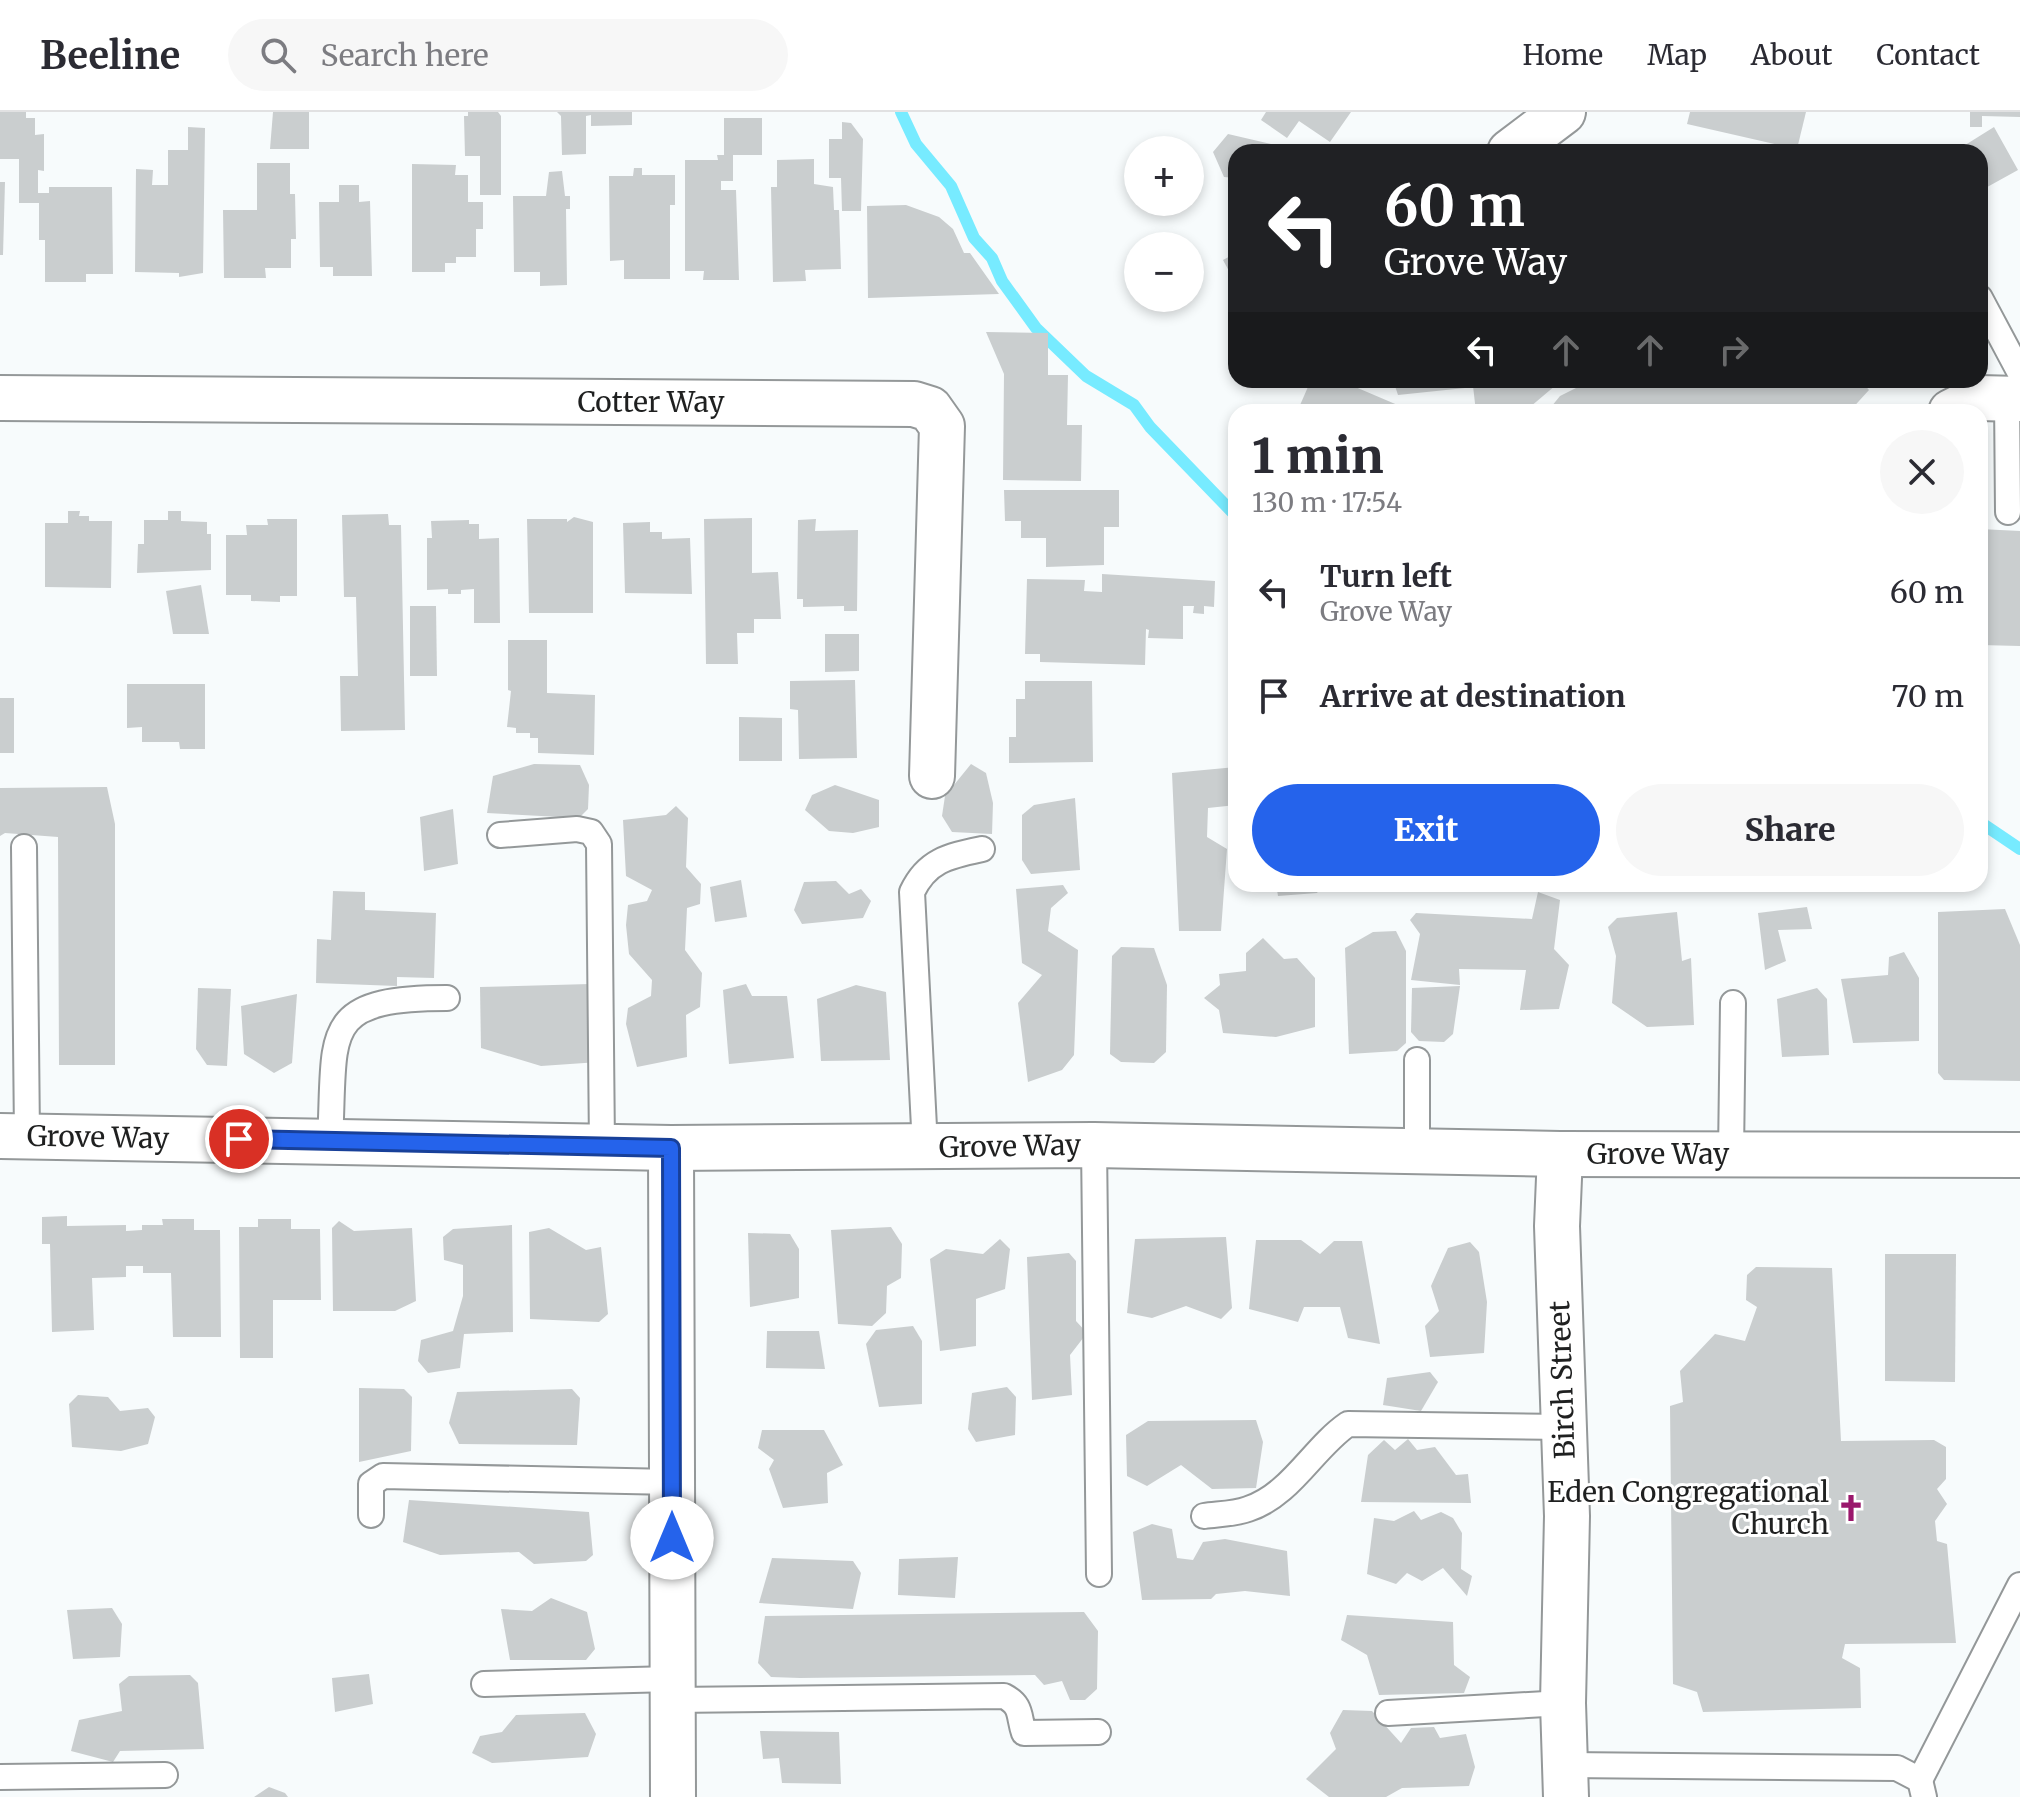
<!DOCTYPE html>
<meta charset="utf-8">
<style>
body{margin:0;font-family:Merriweather,serif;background:#f7f7f7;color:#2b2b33;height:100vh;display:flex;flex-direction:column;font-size:30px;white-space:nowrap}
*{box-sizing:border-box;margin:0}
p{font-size:26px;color:#7c7c81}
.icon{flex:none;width:44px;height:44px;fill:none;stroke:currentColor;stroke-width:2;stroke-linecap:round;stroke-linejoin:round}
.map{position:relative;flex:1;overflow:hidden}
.panel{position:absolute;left:1228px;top:292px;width:760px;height:488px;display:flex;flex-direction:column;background:#fff;border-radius:24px;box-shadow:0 4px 12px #0003}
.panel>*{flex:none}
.hud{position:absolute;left:1228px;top:32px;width:760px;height:244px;border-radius:24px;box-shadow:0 4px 12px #0003;background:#202124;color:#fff;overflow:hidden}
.tools{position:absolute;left:1124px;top:24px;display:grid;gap:16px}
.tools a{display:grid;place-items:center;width:80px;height:80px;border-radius:50%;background:#fff;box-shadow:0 4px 12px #0003;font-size:40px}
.pin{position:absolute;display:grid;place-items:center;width:68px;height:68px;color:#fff;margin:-34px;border:4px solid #fff;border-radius:50%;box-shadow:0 2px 8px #0007}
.me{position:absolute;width:88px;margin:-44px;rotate:0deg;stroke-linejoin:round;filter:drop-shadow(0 0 6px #0008)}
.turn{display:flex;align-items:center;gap:28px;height:168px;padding:0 24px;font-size:36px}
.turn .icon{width:104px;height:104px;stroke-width:2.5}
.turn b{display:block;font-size:56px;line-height:68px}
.lanes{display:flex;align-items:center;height:76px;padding:0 24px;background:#0003;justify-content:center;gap:40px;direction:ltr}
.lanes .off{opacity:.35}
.round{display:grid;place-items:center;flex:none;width:84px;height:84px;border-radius:42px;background:#f7f7f7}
.head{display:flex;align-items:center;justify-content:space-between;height:136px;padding:0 24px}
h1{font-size:48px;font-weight:800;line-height:60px}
.button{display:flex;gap:16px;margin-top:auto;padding:16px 24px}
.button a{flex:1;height:92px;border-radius:48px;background:#2563eb;color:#fff;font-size:32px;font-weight:800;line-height:92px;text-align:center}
.button a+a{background:#f7f7f7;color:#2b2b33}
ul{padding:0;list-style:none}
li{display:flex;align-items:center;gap:24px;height:104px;padding:0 24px}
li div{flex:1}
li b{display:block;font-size:30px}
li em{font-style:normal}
header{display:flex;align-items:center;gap:48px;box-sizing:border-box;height:112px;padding:0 40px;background:#fff;border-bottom:2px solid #e1e1e2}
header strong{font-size:38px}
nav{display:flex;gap:44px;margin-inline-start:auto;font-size:28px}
.search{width:560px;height:72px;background:#f7f7f7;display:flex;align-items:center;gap:20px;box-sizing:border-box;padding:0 28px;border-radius:44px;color:#7c7c81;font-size:30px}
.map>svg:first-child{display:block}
</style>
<header>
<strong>Beeline</strong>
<div class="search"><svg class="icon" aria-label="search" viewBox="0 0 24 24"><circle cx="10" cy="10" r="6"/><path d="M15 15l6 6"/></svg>Search here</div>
<nav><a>Home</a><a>Map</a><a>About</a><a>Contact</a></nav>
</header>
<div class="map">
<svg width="2020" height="1685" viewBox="0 0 2020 1685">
<rect width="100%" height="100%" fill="#f7fbfc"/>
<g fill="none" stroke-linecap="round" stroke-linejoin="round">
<g stroke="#77ebff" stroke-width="12">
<path d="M901 0 916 32 951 74 974 126 992 146 1002 169 1036 216 1086 264 1134 293 1150 315 1236 404"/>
<path d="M1980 710 2020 737"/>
</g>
</g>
<g fill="#cacecf">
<path d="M0 0H26V6H35V23L44 22V59L38 58V81H49V75H112L113 162H86V170H45V128H39V91H19V47H0Z"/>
<path d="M273 0H309V37H270Z"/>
<path d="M468 0H498L501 4V83H480V44H465L464 4H468Z"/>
<path d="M557 0H632V13L591 14V3L586 4V42L562 43 561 4Z"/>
<path d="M1266 0H1351L1330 30 1299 9 1287 26 1261 8Z"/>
<path d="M1690 0H1806L1797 37 1687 12Z"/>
<path d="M1970 0H2020V5L1982 4V15H1970Z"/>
<path d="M724 6H762V43H733V69H721V78H736L739 168H703L704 159H685V48H718L717 43H724Z"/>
<path d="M842 10 851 11 863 27 861 99H842L841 66H829V27H842Z"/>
<path d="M188 15 205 16 203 161 179 165V161L135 160 136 57 153 58 152 73H168V38H188Z"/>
<path d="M1994 15 2018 58 1980 79V40H1954Z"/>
<path d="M1228 22 1271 32 1270 40H1236V66L1224 65 1213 40Z"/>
<path d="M814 47V72L833 75 834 98H839L841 157 805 158 806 169 773 170 771 75H777V48Z"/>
<path d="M257 51H290V82H295L296 127H291V156H265L266 166H224L223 98H257Z"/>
<path d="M412 52 456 53 455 63H468V90H483V117H476V145H456V151H445V160H412Z"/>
<path d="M634 56H642V63H675V93H670V167H624V148L610 149 609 64H633Z"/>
<path d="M562 59 565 84H570V97H566L567 173 540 174V160H514L513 84H546L549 60Z"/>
<path d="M0 70H5L3 143H0Z"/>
<path d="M339 73H359V90L370 89 372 164H333V155H320L319 90H339Z"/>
<path d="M906 93 939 105 953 117 964 141H970L999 182 868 186 867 94Z"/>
<path d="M1236 141V172L1223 148Z"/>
<path d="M986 220 1048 221V263H1068L1067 313H1082L1081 369 1003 368 1004 262Z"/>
<path d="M1311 268H1356L1353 274 1414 300H1297Z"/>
<path d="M1393 268H1464L1465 276 1398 283Z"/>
<path d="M1509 268H1562L1524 300 1516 295 1517 300H1476L1473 274Z"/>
<path d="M1592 268H1860L1869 278 1849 300H1727L1723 296 1712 300H1547L1560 284Z"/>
<path d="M1004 378H1119V415H1104V453L1046 455V426H1021V409H1005Z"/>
<path d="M68 399H80L79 404H89V409H112L111 476 45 475V411H68Z"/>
<path d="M168 399H181V409L207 410V422H211V458L137 461 138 432H144V408H168Z"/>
<path d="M388 402 389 413H401L405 618 341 619 340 564H358L356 485H344L342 403Z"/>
<path d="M574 405 593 410V501H529L527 407H567V410Z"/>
<path d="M752 406V461L778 460 781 507H754V521H737L738 552H706L704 407Z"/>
<path d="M267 407H297V484H280V490L251 489V483H226V423H247L246 413H268Z"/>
<path d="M816 407 815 419 858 418 857 499H844V494L803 495V487H797L798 408Z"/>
<path d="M469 408V412H479V427L499 426 500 511H474V477L461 478V482H448V477L427 478V426H432L431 409Z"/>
<path d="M650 410V420H662V427L690 426 692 482 625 481 623 411Z"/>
<path d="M1980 417 2020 419V534L1980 533Z"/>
<path d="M1102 462 1215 469 1214 495 1204 494V502L1193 501 1194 494H1183V527L1148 526 1149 518 1146 517 1145 553 1040 550V542H1025L1027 467 1085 468 1084 479 1102 480Z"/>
<path d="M201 473 209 522H173L166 479Z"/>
<path d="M410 494H436L437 564H410Z"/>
<path d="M825 522H859V559L825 560Z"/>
<path d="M508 528H547V581L595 583 594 643 538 641V626H530V621H516V616L507 615 511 579 508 578Z"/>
<path d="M855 568 857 646 799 647 798 598 790 597V569Z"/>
<path d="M1025 569H1092L1093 650 1009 651V625H1016V587H1025Z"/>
<path d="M127 572H205V637H180L179 630H142V615L127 616Z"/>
<rect x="0" y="586" width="14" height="55"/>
<path d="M739 605 782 606V649H739Z"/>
<path d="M534 652 580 653 589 673 588 697 579 706 487 701 493 664Z"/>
<path d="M971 652 986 661 993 691 992 722 952 720 942 704 945 684Z"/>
<path d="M1236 655V693L1208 696 1207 725 1227 737 1221 819H1179L1172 661Z"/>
<path d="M835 673 879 688V715L853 721 829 719 805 698 812 683Z"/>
<path d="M107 675 115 712V953H59L58 725 5 721 0 724V676Z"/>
<path d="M1075 686 1080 758 1031 762 1022 748V703L1034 693Z"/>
<path d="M676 694 688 706 686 755 701 772 700 792 687 796 685 838 702 861 700 895 686 903 687 945 637 955 626 912 628 896 651 884 652 868 629 842 626 813 628 793 647 789 652 778 626 764 623 708 666 703Z"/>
<path d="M453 697 458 752 424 759 420 705Z"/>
<path d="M741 768 747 805 715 810 710 775Z"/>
<path d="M836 769 849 782 861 777 871 789 863 806 802 812 794 798 804 770Z"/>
<path d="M1276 772H1323L1317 781 1278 784Z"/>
<path d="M1063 773 1068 781 1051 796 1048 819 1078 838 1074 943 1062 958 1028 970 1018 891 1042 863 1022 851 1016 777Z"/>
<path d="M333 779 365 780V798L436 801 434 866 397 865V874L316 871 317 827 331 828Z"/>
<path d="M1538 780 1560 788 1554 837 1569 853 1559 897 1520 898 1526 858 1459 857 1460 873 1411 868 1420 822 1410 808 1416 801 1532 807Z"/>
<path d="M1807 795 1812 817 1778 818 1786 849 1765 858 1758 801Z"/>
<path d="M2005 797 2020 833V969L1944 968 1938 961V800Z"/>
<path d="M1677 800 1682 849 1691 846 1694 913 1647 915 1612 891 1616 844 1608 815 1617 806Z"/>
<path d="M1396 819 1406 839V931L1397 939 1349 942 1345 836 1373 820Z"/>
<path d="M1263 826 1284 847 1297 846 1315 866V915L1276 925 1223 921 1219 898 1204 886 1220 873 1219 862 1246 859V841Z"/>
<path d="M1121 835 1154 836 1167 873 1166 940 1154 951 1121 950 1110 942 1112 844Z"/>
<path d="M1904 840 1919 866V929L1853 931 1841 867 1888 863 1889 845Z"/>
<path d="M590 872 599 950 541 954 481 936 480 875Z"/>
<path d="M746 872 752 884H787L794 946 729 952 723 878Z"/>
<path d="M856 873 886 880 890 948 821 949 817 887Z"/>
<path d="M1460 874 1453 922 1444 930 1419 929 1411 920 1412 876Z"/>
<path d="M198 876 231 877 227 954 207 953 196 937Z"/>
<path d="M1817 876 1827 887 1829 943 1782 945 1777 887Z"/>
<path d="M297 882 292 951 274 961 244 942 241 894Z"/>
<path d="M67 1104V1114L126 1113V1119L142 1118V1113H163L162 1107H194V1118H220L221 1225H173L171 1161H143V1154H126V1165L92 1166 94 1218 52 1220 50 1132H42V1105Z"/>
<path d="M258 1107H291V1117H320L321 1188H273V1246H240L239 1115H258Z"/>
<path d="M339 1109 354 1119 412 1116 416 1189 395 1199H333L332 1116Z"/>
<path d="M512 1113 513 1220 464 1222 460 1256 428 1261 418 1249 421 1228 453 1219 463 1184V1153L444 1148 443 1125 453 1117Z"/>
<path d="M891 1115 902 1132 901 1166 887 1174 886 1201 872 1214 838 1212 831 1118Z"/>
<path d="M549 1116 586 1138 601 1135 608 1202 599 1210 530 1207 529 1120Z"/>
<path d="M748 1121 790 1122 799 1137V1186L750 1195Z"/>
<path d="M1226 1125 1232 1196 1221 1207 1186 1194 1152 1206 1127 1201 1135 1127Z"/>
<path d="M1000 1127 1010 1137 1005 1177 976 1187V1234L940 1239 930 1147 946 1137 983 1142Z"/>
<path d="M1256 1128H1301L1320 1142 1334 1129H1362L1380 1232 1348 1226 1340 1195H1304L1298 1210 1249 1197Z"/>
<path d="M1470 1130 1479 1140 1487 1190 1484 1241 1430 1245 1425 1214 1439 1199 1431 1174 1448 1136Z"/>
<path d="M1069 1141 1076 1149V1209L1087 1221 1070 1243 1072 1283 1032 1288 1027 1145Z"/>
<path d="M1885 1142H1956L1955 1270 1885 1269Z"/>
<path d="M1756 1155 1832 1156 1841 1329 1934 1328 1946 1335V1367L1937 1377 1947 1392 1935 1409 1937 1429 1947 1432 1956 1531 1845 1532 1842 1546 1860 1556 1861 1596 1703 1600 1697 1580 1673 1572 1670 1294 1683 1290 1680 1259 1715 1222 1745 1229 1757 1195 1746 1188 1747 1163Z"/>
<path d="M913 1214 922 1229V1292L879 1295 866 1232 876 1218Z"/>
<path d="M767 1219H819L825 1257 766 1256Z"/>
<path d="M1430 1260 1438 1270 1421 1299 1383 1293 1387 1266Z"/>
<path d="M1007 1275 1016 1285 1015 1323 976 1330 968 1317 972 1281Z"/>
<path d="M359 1276 404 1277 412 1285 411 1339 359 1350Z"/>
<path d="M572 1277 580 1286 577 1333 459 1332 449 1311 457 1280Z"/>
<path d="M78 1283 108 1285 120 1299 148 1296 155 1305 148 1332 121 1339 72 1335 69 1292Z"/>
<path d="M1256 1308 1263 1330 1256 1376 1212 1377 1181 1353 1147 1374 1127 1364 1126 1323 1148 1309Z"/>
<path d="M762 1318H824L843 1353 827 1361 828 1391 783 1396 769 1357 774 1348 758 1336Z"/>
<path d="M1408 1327 1417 1338 1435 1335 1456 1363 1468 1362 1471 1391 1361 1390 1368 1343 1384 1328 1395 1338Z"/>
<path d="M409 1388 589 1400 593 1443 586 1449 534 1452 519 1440 440 1443 403 1430Z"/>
<path d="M1414 1399 1421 1408 1441 1400 1453 1406 1462 1421 1461 1457 1472 1464 1467 1484 1443 1456 1422 1469 1407 1461 1396 1472 1367 1462 1374 1406 1394 1409Z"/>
<path d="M1152 1412 1172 1417 1177 1446 1193 1448 1203 1430 1225 1427 1287 1439 1290 1484 1245 1479 1216 1482 1211 1487 1142 1488 1133 1420Z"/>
<path d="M958 1445 955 1486 898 1483 899 1447Z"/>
<path d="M772 1446 853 1449 861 1461 853 1497 759 1491Z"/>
<path d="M551 1486 587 1500 595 1537 586 1548H510L501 1497 532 1499Z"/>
<path d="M112 1496 122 1512 120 1545 73 1547 67 1498Z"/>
<path d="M1084 1500 1098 1519 1097 1577 1085 1588H1070L1062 1569 1044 1573 1035 1563 800 1566 771 1565 758 1551 765 1504Z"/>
<path d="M1347 1503 1453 1510 1454 1553 1470 1565 1464 1581 1379 1583 1367 1543 1341 1528Z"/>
<path d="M369 1562 373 1592 335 1600 332 1566Z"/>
<path d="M190 1563 198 1571 204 1637 120 1639 113 1650 71 1639 79 1608 122 1599 119 1572 129 1564Z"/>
<path d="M1343 1598 1372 1599 1401 1631 1411 1616 1434 1615 1440 1626 1466 1622 1475 1655 1469 1674 1402 1676 1386 1685H1329L1306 1667 1336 1637 1330 1621Z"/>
<path d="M585 1601 596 1622 588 1645 492 1651 472 1641 480 1624 502 1620 516 1603Z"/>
<path d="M760 1619 839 1620 841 1672 782 1671 779 1646 763 1647Z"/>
<path d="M269 1675 285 1681 288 1685H254Z"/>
</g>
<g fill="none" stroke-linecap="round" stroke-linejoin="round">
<g stroke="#949899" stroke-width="28">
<g id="service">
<path d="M1980 186 2020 261"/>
<path d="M2007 286 2008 400"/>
<path d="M500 723 577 717 591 720 599 732 602 1034"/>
<path d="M24 735 27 1024"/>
<path d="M1417 948V1039"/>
<path d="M330 1029C336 921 318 886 447 886"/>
<path d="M1094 1033 1099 1462"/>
<path d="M925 1035 912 780C927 748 949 744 982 737"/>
<path d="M1731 1042 1733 891"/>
<path d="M371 1403V1372L383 1364 673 1370"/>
<path d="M1204 1404C1218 1402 1235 1402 1248 1397 1291 1383 1313 1336 1348 1312L1564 1315"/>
<path d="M484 1572 672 1567"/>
<path d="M672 1588 1004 1584C1023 1594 1018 1604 1024 1621L1098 1620"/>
<path d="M1388 1601 1563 1591"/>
<path d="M1566 1653 1897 1656 1920 1668 1924 1685"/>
<path d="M0 1665 165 1663"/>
<path d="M1920 1668 2020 1473"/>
</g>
</g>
<g stroke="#949899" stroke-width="48">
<g id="minor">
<path d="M1510 40 1563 0"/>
<path d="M0 286 914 292 930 297 942 314 932 664"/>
<path d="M1951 300 1979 286 2020 287"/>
<path d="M671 1036 673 1685"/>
<path d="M1560 1042 1557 1114 1567 1404 1563 1591 1566 1685"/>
</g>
</g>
<g stroke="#949899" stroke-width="48">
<path id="secondary" d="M0 1024 671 1036 1094 1033 1560 1042 2020 1043"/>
</g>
<use href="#service" stroke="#fff" stroke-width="24"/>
<use href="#minor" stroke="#fff" stroke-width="44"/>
<use href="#secondary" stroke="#fff" stroke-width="44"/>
</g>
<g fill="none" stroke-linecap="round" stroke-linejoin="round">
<g stroke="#184099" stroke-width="20">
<path id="route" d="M239 1027 671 1036 672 1426"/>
</g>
<use href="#route" stroke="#2563eb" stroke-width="14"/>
</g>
<defs>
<g id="church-bare" transform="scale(2.16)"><path d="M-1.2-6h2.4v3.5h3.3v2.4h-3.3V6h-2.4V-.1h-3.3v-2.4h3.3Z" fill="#9a176c" stroke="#fff" stroke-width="2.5" paint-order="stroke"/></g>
</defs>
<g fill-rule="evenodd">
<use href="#church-bare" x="1851" y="1396"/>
</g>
<g text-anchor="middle" stroke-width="6" stroke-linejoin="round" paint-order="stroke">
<g font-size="28" fill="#1f2020" stroke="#fff">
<text x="651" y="300">Cotter Way</text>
<text transform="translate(98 1025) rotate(1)" y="10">Grove Way</text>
<text transform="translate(1010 1034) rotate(-1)" y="10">Grove Way</text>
<text x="1658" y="1052">Grove Way</text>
<text transform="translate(1562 1268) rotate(-92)" y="10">Birch Street</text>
</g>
<g font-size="28" fill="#1f2020" stroke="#fff" text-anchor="end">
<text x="1829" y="1390">Eden Congregational<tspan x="1829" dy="32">Church</tspan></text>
</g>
</g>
</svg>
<div class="tools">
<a>+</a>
<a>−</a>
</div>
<div class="pin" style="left:239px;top:1027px;background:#d93025"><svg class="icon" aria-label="arrive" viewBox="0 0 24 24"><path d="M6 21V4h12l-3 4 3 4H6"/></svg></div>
<svg class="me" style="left:672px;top:1426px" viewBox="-20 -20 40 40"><circle r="19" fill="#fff"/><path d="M0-13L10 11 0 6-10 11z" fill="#2563eb"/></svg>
<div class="hud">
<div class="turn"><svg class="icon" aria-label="left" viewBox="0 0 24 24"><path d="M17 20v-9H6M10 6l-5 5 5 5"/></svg><div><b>60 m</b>Grove Way</div></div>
<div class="lanes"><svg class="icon" aria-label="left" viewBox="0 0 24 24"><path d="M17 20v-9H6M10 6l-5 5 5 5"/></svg><svg class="icon off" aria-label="ahead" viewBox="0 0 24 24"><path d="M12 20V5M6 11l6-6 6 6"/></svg><svg class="icon off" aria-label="ahead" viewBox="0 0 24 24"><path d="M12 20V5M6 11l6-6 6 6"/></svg><svg class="icon off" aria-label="right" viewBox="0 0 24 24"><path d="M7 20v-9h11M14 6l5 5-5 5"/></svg></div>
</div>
<section class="panel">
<div class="head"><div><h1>1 min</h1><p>130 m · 17:54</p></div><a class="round"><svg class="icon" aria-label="close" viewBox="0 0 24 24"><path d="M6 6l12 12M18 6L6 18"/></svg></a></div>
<ul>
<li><svg class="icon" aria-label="left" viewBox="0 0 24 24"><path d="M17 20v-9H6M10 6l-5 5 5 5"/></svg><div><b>Turn left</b><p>Grove Way</p></div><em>60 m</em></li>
<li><svg class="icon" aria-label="arrive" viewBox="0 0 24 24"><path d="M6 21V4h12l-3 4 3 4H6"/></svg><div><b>Arrive at destination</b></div><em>70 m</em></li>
</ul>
<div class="button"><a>Exit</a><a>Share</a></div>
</section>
</div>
